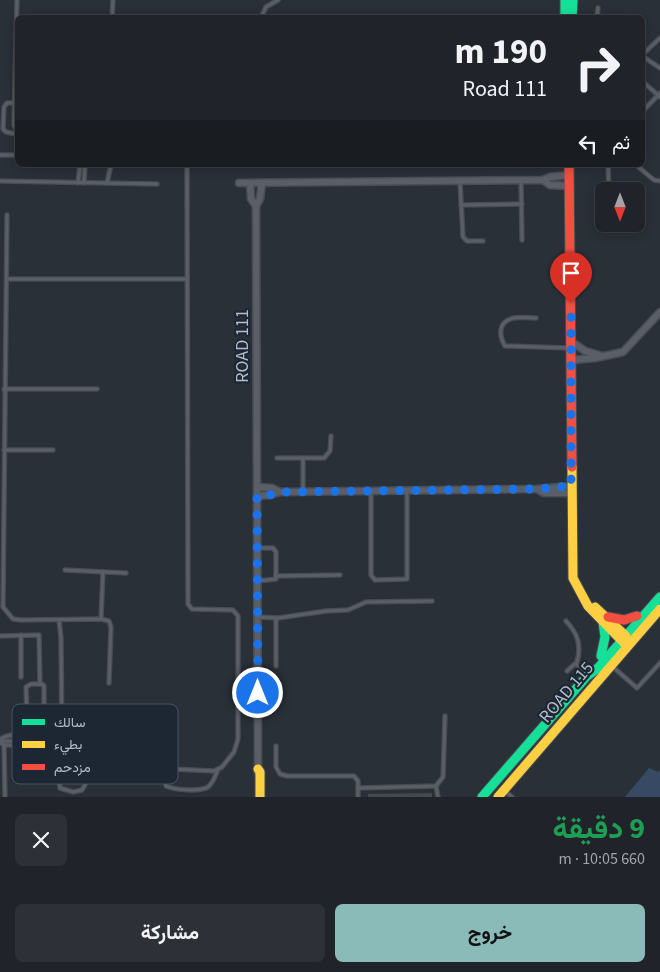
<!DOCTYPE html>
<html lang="ar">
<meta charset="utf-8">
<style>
body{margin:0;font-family:"Source Sans 3",Vazirmatn,sans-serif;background:#2d3036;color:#f1f3f6;direction:rtl;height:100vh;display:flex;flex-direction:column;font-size:19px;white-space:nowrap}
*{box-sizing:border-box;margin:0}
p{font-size:16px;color:#a2a4a8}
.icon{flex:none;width:28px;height:28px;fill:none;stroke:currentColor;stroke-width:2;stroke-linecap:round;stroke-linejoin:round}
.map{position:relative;height:797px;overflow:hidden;direction:ltr}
.side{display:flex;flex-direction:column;background:#20242a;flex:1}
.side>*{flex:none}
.banner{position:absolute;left:15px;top:15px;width:630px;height:152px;border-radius:8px;box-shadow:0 2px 12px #0003,0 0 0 1px #3d4147;direction:rtl;background:#20242a;color:#f1f3f6;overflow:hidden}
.needle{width:32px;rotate:180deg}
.controls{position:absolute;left:595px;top:182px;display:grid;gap:10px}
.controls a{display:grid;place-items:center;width:50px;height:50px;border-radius:8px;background:#20242a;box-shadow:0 2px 12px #0003,0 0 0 1px #3d4147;font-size:25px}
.pin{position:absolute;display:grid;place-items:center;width:42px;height:42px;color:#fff;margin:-51px -21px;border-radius:50% 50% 50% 0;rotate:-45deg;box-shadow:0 0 5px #0007}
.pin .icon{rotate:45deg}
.me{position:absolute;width:55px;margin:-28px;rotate:0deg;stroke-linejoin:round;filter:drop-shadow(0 0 4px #0008)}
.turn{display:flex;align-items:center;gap:18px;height:105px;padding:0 15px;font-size:22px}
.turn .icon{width:65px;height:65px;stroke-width:2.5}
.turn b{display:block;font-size:35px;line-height:42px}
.then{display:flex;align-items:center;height:48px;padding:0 15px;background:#0003;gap:10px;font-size:19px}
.round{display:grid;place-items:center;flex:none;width:52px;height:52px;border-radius:8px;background:#2d3036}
.summary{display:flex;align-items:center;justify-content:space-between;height:85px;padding:0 15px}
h1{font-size:30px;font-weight:700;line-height:38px;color:#1e9e55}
.button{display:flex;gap:10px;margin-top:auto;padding:10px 15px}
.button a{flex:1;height:58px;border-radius:8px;background:#8bbbb9;color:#111;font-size:20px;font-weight:700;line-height:58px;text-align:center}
.button a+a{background:#2d3036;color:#f1f3f6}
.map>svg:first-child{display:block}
</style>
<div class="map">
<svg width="660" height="797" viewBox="0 0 660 797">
<rect width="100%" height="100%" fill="#2a3038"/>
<path fill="#384963" d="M649 768 658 772 660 770V797H625Z"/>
<path fill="#444950" d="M432 793V797H368V794Z"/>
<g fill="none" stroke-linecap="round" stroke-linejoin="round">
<g stroke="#484c53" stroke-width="5.5">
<g id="lane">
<path d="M17 0 14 125 18 134"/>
<path d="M112 18 113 0"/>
<path d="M261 18 266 7 278 0"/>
<path d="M597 18 598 8"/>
<path d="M642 55 660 38"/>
<path d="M642 56 660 68"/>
<path d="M642 81 660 97"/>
<path d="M15 103H7L4 107 3 129 6 132 16 134"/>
<path d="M642 112 660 93"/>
<path d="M0 155H18"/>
<path d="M110 165H121"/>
<path d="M276 165H446"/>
<path d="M608 165 609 191"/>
<path d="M636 165 654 180 660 181"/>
<path d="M0 181 157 184"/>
<path d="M521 181 522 240"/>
<path d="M460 182 463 237 467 241H483"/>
<path d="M78 183 80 165"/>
<path d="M84 183 85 165"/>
<path d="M107 183 111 165"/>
<path d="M461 205 522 204"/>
<path d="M7 215 3 607 13 619 21 620 101 619 109 621 111 627 109 683"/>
<path d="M7 279H186"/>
<path d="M536 318C524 318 503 314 501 330 500 336 502 341 505 346L569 348"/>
<path d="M4 389H97"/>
<path d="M4 450H53"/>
<path d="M277 458H324L330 451 331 436"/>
<path d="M303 491V458"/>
<path d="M371 491V575L375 580 407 579V491"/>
<path d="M258 548H273L276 552V579L258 581"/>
<path d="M65 570 126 573"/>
<path d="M276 576 340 575"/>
<path d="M258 617 278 618 326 611 348 610 366 602 432 601"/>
<path d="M276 618V666"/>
<path d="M101 619 103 572"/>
<path d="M59 620 61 638 62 743"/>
<path d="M566 621C577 633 582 644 577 662L567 671"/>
<path d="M0 636 39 635 40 684"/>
<path d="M576 664 585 675"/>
<path d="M613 667 637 688 660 663"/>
<path d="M21 677V635"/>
<path d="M31 684H42L44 686V719L40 723H30L27 720 26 687Z"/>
<path d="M0 740C7 732 42 732 47 742"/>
<path d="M0 741 146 744 152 748 158 763 165 768 173 769 214 771 222 767 234 752 238 739V616L233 610 192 609 188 604 187 165"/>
<path d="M0 742 4 745H43L48 742"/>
<path d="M64 743 65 772"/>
<path d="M4 745 5 797"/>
<path d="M276 746V767L280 774 287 776H354L358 781V797"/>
<path d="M165 768 166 786C175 790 199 792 208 787 213 783 216 775 218 769"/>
<path d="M65 772 82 773 85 775 86 783 82 790 73 792 60 788 59 777Z"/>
<path d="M436 786 438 797"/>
<path d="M358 788 436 786 443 777 445 716"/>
<path d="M505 791 512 797"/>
</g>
</g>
<g stroke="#484c53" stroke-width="9">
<g id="street">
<path d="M543 180 550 185 569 186"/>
<path d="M239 183 543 180 550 177 569 175"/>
<path d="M250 183 251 199 256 206"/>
<path d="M572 342 585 351 602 356"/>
<path d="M572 360 595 358 623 352 660 312"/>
<path d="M257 487 272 488 280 492"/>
<path d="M537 489 544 493H571"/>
<path d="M257 496 270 495 280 492 537 489 571 486"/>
<path d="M258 773 256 206 260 199 262 183"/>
</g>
</g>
<g stroke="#484c53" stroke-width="11">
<g id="fast">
<path d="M565 0V18"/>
<path d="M572 18 573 0"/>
<path d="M601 656 605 637 603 622"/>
<path d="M482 797 587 676 598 668 660 597"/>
</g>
</g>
<g stroke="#484c53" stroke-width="11">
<g id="slow">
<path d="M572 467 573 578 588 606 627 646"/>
<path d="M595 607 626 636"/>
<path d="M258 769 260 772V797"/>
<path d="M498 797 660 609"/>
</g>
</g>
<g stroke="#484c53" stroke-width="11">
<g id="jam">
<path d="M569 165 572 467"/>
<path d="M608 617 624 620 637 616"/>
</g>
</g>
<use href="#lane" stroke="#5a5e66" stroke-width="3"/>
<use href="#street" stroke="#5a5e66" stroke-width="6"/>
<use href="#fast" stroke="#16e098" stroke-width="9"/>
<use href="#slow" stroke="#ffcf43" stroke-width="9"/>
<use href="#jam" stroke="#f24e42" stroke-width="9"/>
</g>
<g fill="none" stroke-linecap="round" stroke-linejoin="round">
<path stroke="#1a73e8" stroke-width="9" stroke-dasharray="0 16.2" d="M258 693 257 496 270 495 280 492 537 489 571 486V303"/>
</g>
<g text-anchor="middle" stroke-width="4.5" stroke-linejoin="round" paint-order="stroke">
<g font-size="18" fill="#b4bcc9" stroke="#1d2633">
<text transform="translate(242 346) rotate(-90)" y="6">ROAD 111</text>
<text transform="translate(566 692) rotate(-50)" y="6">ROAD 115</text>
</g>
</g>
<rect x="12" y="704" width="166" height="80" rx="8" fill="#1d2633" stroke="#4a5360" stroke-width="1"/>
<rect x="22" y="719" width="23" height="6" fill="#16e098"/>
<rect x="22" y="741" width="23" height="7" fill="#ffcf43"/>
<rect x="22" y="764" width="23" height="6" fill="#f24e42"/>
<g font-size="14" fill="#b4bcc9">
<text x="54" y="727">سالك</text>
<text x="54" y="749">بطيء</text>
<text x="54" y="772">مزدحم</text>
</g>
</svg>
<div class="controls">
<a><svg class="needle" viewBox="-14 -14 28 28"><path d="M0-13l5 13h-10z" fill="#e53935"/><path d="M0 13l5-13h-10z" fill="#a2a4a8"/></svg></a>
</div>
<div class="pin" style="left:571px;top:303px;background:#d93025"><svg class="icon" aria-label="arrive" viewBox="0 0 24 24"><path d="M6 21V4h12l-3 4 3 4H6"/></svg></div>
<svg class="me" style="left:258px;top:693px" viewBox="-20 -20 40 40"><circle r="17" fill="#1a73e8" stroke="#fff" stroke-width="3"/><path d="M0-11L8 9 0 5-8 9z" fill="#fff"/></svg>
<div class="banner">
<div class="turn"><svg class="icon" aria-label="right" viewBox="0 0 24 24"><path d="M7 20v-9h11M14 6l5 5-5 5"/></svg><div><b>190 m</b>Road 111</div></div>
<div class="then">ثم<svg class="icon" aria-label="left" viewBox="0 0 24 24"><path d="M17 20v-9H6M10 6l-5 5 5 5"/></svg></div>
</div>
</div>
<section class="side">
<div class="summary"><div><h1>9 دقيقة</h1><p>660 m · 10:05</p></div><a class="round"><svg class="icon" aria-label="close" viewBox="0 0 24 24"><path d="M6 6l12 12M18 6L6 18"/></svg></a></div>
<div class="button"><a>خروج</a><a>مشاركة</a></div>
</section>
